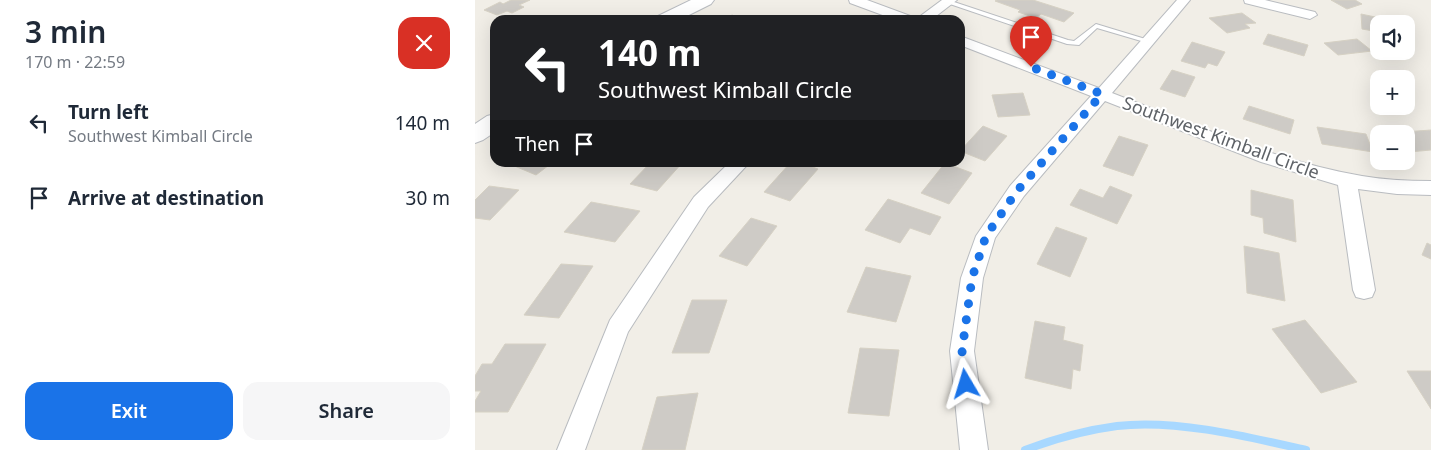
<!DOCTYPE html>
<meta charset="utf-8">
<style>
body{margin:0;font-family:"Noto Sans",sans-serif;background:#f6f6f7;color:#1f2937;height:100vh;display:flex;flex-direction:column;font-size:19px;white-space:nowrap}
*{box-sizing:border-box;margin:0}
p{font-size:16px;color:#747a83}
.icon{flex:none;width:28px;height:28px;fill:none;stroke:currentColor;stroke-width:2;stroke-linecap:round;stroke-linejoin:round}
.map{position:relative;flex:1;overflow:hidden}
.drawer{display:flex;flex-direction:column;background:#fff;width:475px}
.drawer>*{flex:none}
.banner{position:absolute;left:15px;top:15px;width:475px;height:152px;border-radius:15px;box-shadow:0 5px 20px #0002;background:#202124;color:#fff;overflow:hidden}
.controls{position:absolute;left:895px;top:15px;display:grid;gap:10px}
.controls a{display:grid;place-items:center;width:45px;height:45px;border-radius:10px;background:#fff;box-shadow:0 5px 20px #0002;font-size:25px}
.pin{position:absolute;display:grid;place-items:center;width:42px;height:42px;color:#fff;margin:-51px -21px;border-radius:50% 50% 50% 0;rotate:-45deg;box-shadow:0 0 5px #0007}
.pin .icon{rotate:45deg}
.me{position:absolute;width:55px;margin:-28px;rotate:353deg;stroke-linejoin:round;filter:drop-shadow(0 0 4px #0008)}
.turn{display:flex;align-items:center;gap:18px;height:105px;padding:0 25px;font-size:22px}
.turn .icon{width:65px;height:65px;stroke-width:2.5}
.turn b{display:block;font-size:35px;line-height:42px}
.then{display:flex;align-items:center;height:48px;padding:0 25px;background:#0003;gap:10px;font-size:19px}
.round{display:grid;place-items:center;flex:none;width:52px;height:52px;border-radius:15px;background:#f6f6f7}
.overview{display:flex;align-items:center;justify-content:space-between;height:85px;padding:0 25px}
h1{font-size:30px;font-weight:600;line-height:38px}
.button{display:flex;gap:10px;margin-top:auto;padding:10px 25px}
.button a{flex:1;height:58px;border-radius:15px;background:#1a73e8;color:#fff;font-size:20px;font-weight:600;line-height:58px;text-align:center}
.button a+a{background:#f6f6f7;color:#1f2937}
ul{padding:0;list-style:none}
li{display:flex;align-items:center;gap:15px;height:75px;padding:0 25px}
li div{flex:1}
li b{display:block;font-size:19px}
li em{font-style:normal}
main{display:flex;flex:1;min-height:0}
.map>svg:first-child{display:block}
</style>
<main>
<section class="drawer">
<div class="overview"><div><h1>3 min</h1><p>170 m · 22:59</p></div><a class="round" style="background:#d93025;color:#fff"><svg class="icon" aria-label="close" viewBox="0 0 24 24"><path d="M6 6l12 12M18 6L6 18"/></svg></a></div>
<ul>
<li><svg class="icon" aria-label="left" viewBox="0 0 24 24"><path d="M17 20v-9H6M10 6l-5 5 5 5"/></svg><div><b>Turn left</b><p>Southwest Kimball Circle</p></div><em>140 m</em></li>
<li><svg class="icon" aria-label="arrive" viewBox="0 0 24 24"><path d="M6 21V4h12l-3 4 3 4H6"/></svg><div><b>Arrive at destination</b></div><em>30 m</em></li>
</ul>
<div class="button"><a>Exit</a><a>Share</a></div>
</section>
<div class="map">
<svg width="956" height="450" viewBox="0 0 956 450">
<rect width="100%" height="100%" fill="#f1eee7"/>
<g fill="none" stroke-linecap="round" stroke-linejoin="round">
<path stroke="#a8d8ff" stroke-width="8" d="M550 450C579 439 611 430 642 426 701 419 774 437 831 450"/>
</g>
<g fill="#cecbc6" stroke="#d6d1c4">
<path d="M36 0H55L44 5 49 7 37 13 32 11 22 15 9 10 25 2 28 4Z"/>
<path d="M522 0H558L599 13 589 22 566 14 561 18 543 12 545 10 520 1Z"/>
<path d="M856 0H880L887 4 872 9Z"/>
<path d="M767 13 781 23 770 24 775 28 752 33 734 18Z"/>
<path d="M886 14 905 18 904 32 887 29Z"/>
<path d="M257 15 272 20H248Z"/>
<path d="M793 34 833 45 829 56 788 44Z"/>
<path d="M882 39 897 51 863 55 849 43Z"/>
<path d="M717 42 750 52 742 66 733 63 730 68 706 61Z"/>
<path d="M697 70 720 77 710 97 685 89Z"/>
<path d="M548 93 555 115 523 117 517 95Z"/>
<path d="M774 106 819 120 815 134 768 119Z"/>
<path d="M508 126 532 136 510 161 485 151Z"/>
<path d="M842 127 891 134 898 152 847 144Z"/>
<path d="M956 130V150L934 152 931 149V134L915 133Z"/>
<path d="M644 136 673 145 658 176 628 166Z"/>
<path d="M30 162H78L61 175Z"/>
<path d="M176 162H208L182 191 155 184Z"/>
<path d="M316 162H324L343 169 315 201 289 192Z"/>
<path d="M470 163 497 173 474 204 446 193Z"/>
<path d="M14 186 44 190 15 220 0 218V200Z"/>
<path d="M635 186 657 195 642 224 595 205 605 189 628 198Z"/>
<path d="M776 190 818 200 821 242 789 233 788 218 776 215Z"/>
<path d="M413 199 466 217 455 235 435 228 425 243 390 230Z"/>
<path d="M116 202 165 211 140 242 89 232Z"/>
<path d="M276 218 302 226 272 266 244 256Z"/>
<path d="M581 227 612 238 595 277 562 264Z"/>
<path d="M952 243 956 245V259L947 255Z"/>
<path d="M769 246 804 253 810 301 772 293Z"/>
<path d="M86 264 118 266 84 318 49 315Z"/>
<path d="M391 267 436 276 421 322 372 312Z"/>
<path d="M217 300H252L234 353H197Z"/>
<path d="M830 320 882 382 846 393 797 329Z"/>
<path d="M560 321 590 327 588 340 608 345 605 371 598 369 596 389 550 378Z"/>
<path d="M30 344H71L33 412H0V401L6 391H0V376L7 364H17Z"/>
<path d="M385 348 424 350 414 416 373 413Z"/>
<path d="M932 371H956V409Z"/>
<path d="M223 393 210 450H167L182 397Z"/>
</g>
<g fill="none" stroke-linecap="round" stroke-linejoin="round">
<g stroke="#b9bcc0" stroke-width="2">
<path id="lane" d="M472 1H476L593 40 599 41 621 24 677 41 673 43 622 28 604 45 592 44 472 3Z"/>
</g>
<g stroke="#b9bcc0" stroke-width="2">
<g id="street">
<path d="M374 0H392L438 17 440 20H421L375 3Z"/>
<path d="M467 0H482L456 20H440Z"/>
<path d="M702 0H715L637 93C719 124 800 161 887 176 910 180 933 181 956 181V195L922 194 883 189 900 290 897 297 889 299 881 297 878 290 863 185 786 162 630 101 549 196 520 238 508 278 499 351 513 450H485L475 351 486 278 501 236 535 186 616 96 485 45V36L624 88Z"/>
<path d="M769 0H790L840 12 842 15 835 19 770 3Z"/>
<path d="M255 162H275L233 207 153 332 110 450H82L135 320 219 197Z"/>
</g>
</g>
<g stroke="#b8bbc0" stroke-width="2">
<g id="secondary">
<path d="M216 0H239L236 4 204 20H181L183 16Z"/>
<path d="M20 114V132L8 140 0 143V124L12 116Z"/>
</g>
</g>
<use href="#lane" fill="#fff" fill-rule="evenodd"/>
<use href="#street" fill="#fff" fill-rule="evenodd"/>
<use href="#secondary" fill="#fff" fill-rule="evenodd"/>
</g>
<g fill="none" stroke-linecap="round" stroke-linejoin="round">
<path stroke="#1a73e8" stroke-width="9" stroke-dasharray="0 16.2" d="M491 384 487 351 497 278 511 236 542 191 627 94 556 67"/>
</g>
<g text-anchor="middle" stroke-width="4" stroke-linejoin="round" paint-order="stroke">
<g font-size="18" fill="#5e6267" stroke="#fff">
<text transform="translate(746 138) rotate(20)" y="6">Southwest Kimball Circle</text>
</g>
</g>
</svg>
<div class="controls">
<a><svg class="icon" aria-label="sound" viewBox="0 0 24 24"><path d="M4 9h4l5-4v14l-5-4H4zM17 9q2 3 0 6"/></svg></a>
<a>+</a>
<a>−</a>
</div>
<div class="pin" style="left:556px;top:67px;background:#d93025"><svg class="icon" aria-label="arrive" viewBox="0 0 24 24"><path d="M6 21V4h12l-3 4 3 4H6"/></svg></div>
<svg class="me" style="left:491px;top:384px" viewBox="-20 -20 40 40"><path d="M0-17L14 15 0 8-14 15z" fill="#1a73e8" stroke="#fff" stroke-width="4"/></svg>
<div class="banner">
<div class="turn"><svg class="icon" aria-label="left" viewBox="0 0 24 24"><path d="M17 20v-9H6M10 6l-5 5 5 5"/></svg><div><b>140 m</b>Southwest Kimball Circle</div></div>
<div class="then">Then<svg class="icon" aria-label="arrive" viewBox="0 0 24 24"><path d="M6 21V4h12l-3 4 3 4H6"/></svg></div>
</div>
</div>
</main>
